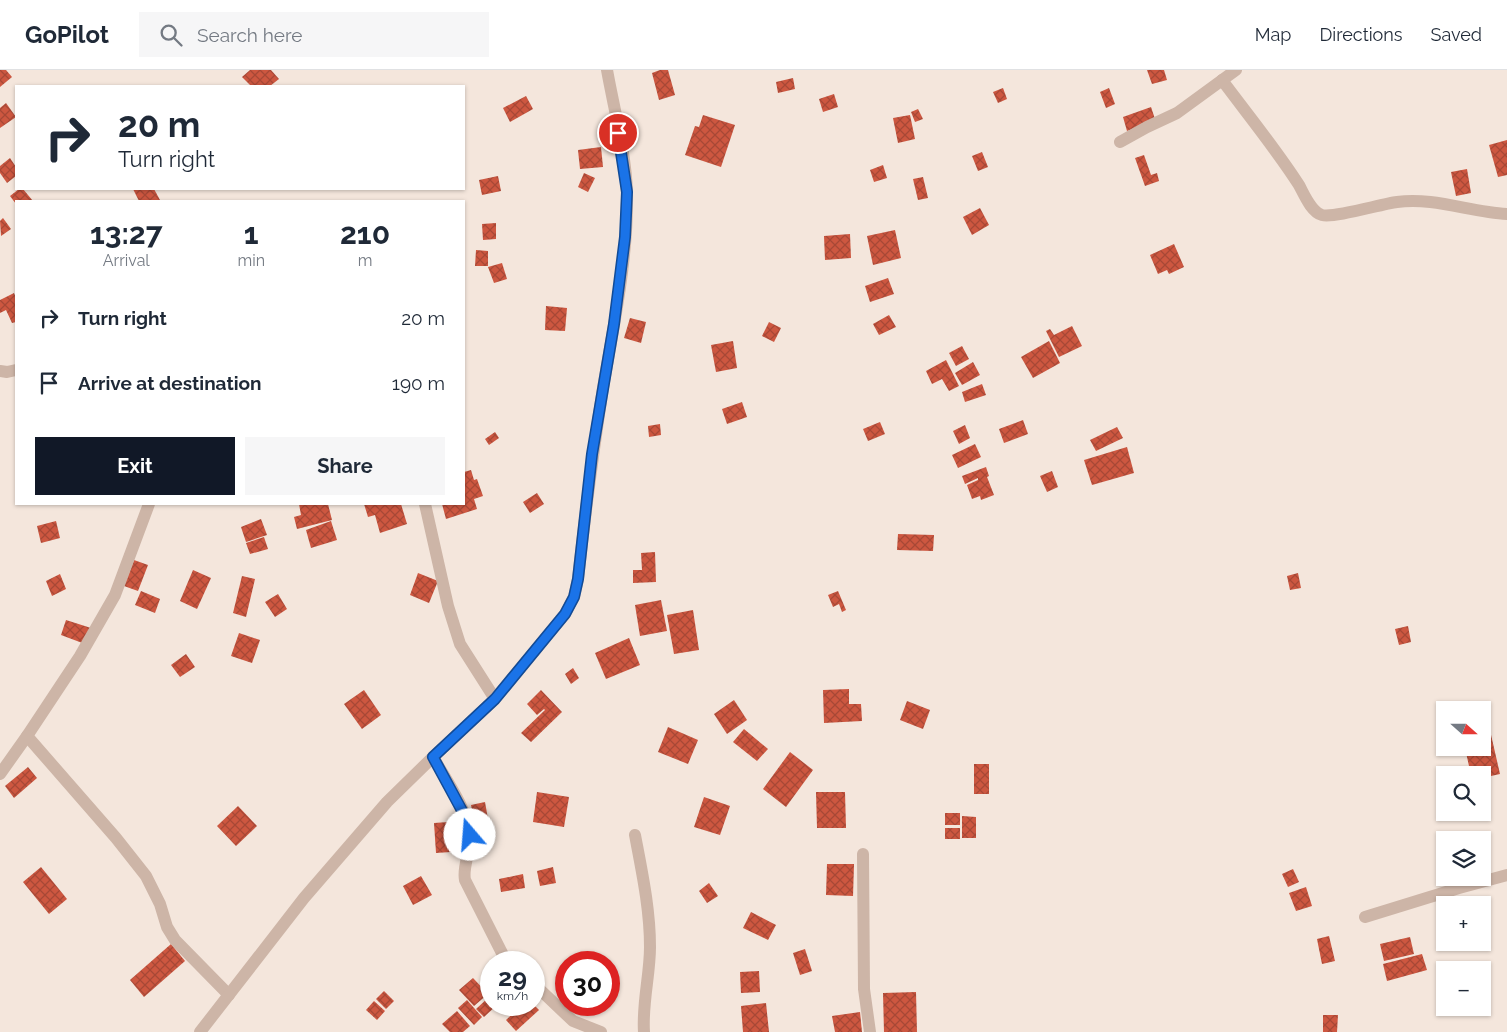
<!DOCTYPE html>
<meta charset="utf-8">
<style>
body{margin:0;font-family:Raleway,sans-serif;background:#f6f6f7;color:#1f2937;height:100vh;display:flex;flex-direction:column;font-size:19px;white-space:nowrap}
*{box-sizing:border-box;margin:0}
p{font-size:16px;color:#747a83}
.icon{flex:none;width:28px;height:28px;fill:none;stroke:currentColor;stroke-width:2;stroke-linecap:round;stroke-linejoin:round}
.map{position:relative;flex:1;overflow:hidden}
.sheet{position:absolute;left:15px;top:130px;width:450px;height:305px;display:flex;flex-direction:column;background:#fff;border-radius:0px;box-shadow:0 1px 4px #0004}
.sheet>*{flex:none}
.guide{position:absolute;left:15px;top:15px;width:450px;height:105px;border-radius:0px;box-shadow:0 1px 4px #0004;background:#fff;color:#1f2937;overflow:hidden}
.needle{width:32px;rotate:111deg}
.tools{position:absolute;left:1436px;top:631px;display:grid;gap:10px}
.tools a{display:grid;place-items:center;width:55px;height:55px;border-radius:0px;background:#fff;box-shadow:0 1px 4px #0004;font-size:25px}
.speed{position:absolute;left:480px;top:881px;display:flex;gap:10px;font-size:25px;font-weight:700;text-align:center}
.speed>*{display:grid;place-content:center;width:65px;height:65px;border-radius:50%;background:#fff;box-shadow:0 1px 4px #0004;line-height:1}
.speed small{font-size:12px;font-weight:400}
.speed .limit{border:8px solid #d22;background:#fff;color:#111}
.pin{position:absolute;display:grid;place-items:center;width:42px;height:42px;color:#fff;margin:-21px;border:2px solid #fff;border-radius:50%;box-shadow:0 1px 5px #0007}
.me{position:absolute;width:55px;margin:-28px;rotate:342deg;stroke-linejoin:round;filter:drop-shadow(0 0 4px #0008)}
.turn{display:flex;align-items:center;gap:18px;height:105px;padding:0 20px;font-size:22px}
.turn .icon{width:65px;height:65px;stroke-width:2.5}
.turn b{display:block;font-size:35px;line-height:42px}
.eta{display:flex;justify-content:space-evenly;align-items:center;height:85px;text-align:center}
.eta b{font-size:30px;font-weight:700;line-height:35px}
.action{display:flex;gap:10px;margin-top:auto;padding:10px 20px}
.action a{flex:1;height:58px;border-radius:0px;background:#111827;color:#fff;font-size:20px;font-weight:700;line-height:58px;text-align:center}
.action a+a{background:#f6f6f7;color:#1f2937}
ul{padding:0;list-style:none}
li{display:flex;align-items:center;gap:15px;height:65px;padding:0 20px}
li div{flex:1}
li b{display:block;font-size:19px}
li em{font-style:normal}
header{display:flex;align-items:center;gap:30px;box-sizing:border-box;height:70px;padding:0 25px;background:#fff;border-bottom:1px solid #e0e1e3}
header strong{font-size:24px}
nav{display:flex;gap:28px;margin-inline-start:auto;font-size:18px}
.search{width:350px;height:45px;background:#f6f6f7;display:flex;align-items:center;gap:12px;box-sizing:border-box;padding:0 18px;border-radius:0px;color:#747a83;font-size:19px}
.map>svg:first-child{display:block}
</style>
<header>
<strong>GoPilot</strong>
<div class="search"><svg class="icon" aria-label="search" viewBox="0 0 24 24"><circle cx="10" cy="10" r="6"/><path d="M15 15l6 6"/></svg>Search here</div>
<nav><a>Map</a><a>Directions</a><a>Saved</a></nav>
</header>
<div class="map">
<svg width="1507" height="962" viewBox="0 0 1507 962">
<defs>
<pattern id="building-cross-hatch" width="8" height="8" patternUnits="userSpaceOnUse" patternTransform="scale(1.25)"><rect width="8" height="8" fill="#cd5740"/><path d="M0 0l8 8M0 8l8-8" fill="none" stroke="#a74836"/></pattern>
</defs>
<rect width="100%" height="100%" fill="#f4e6dc"/>
<g fill="url(#building-cross-hatch)">
<path d="M0 0H6L12 7 0 17Z"/>
<path d="M250 0H271L279 9 270 16H251L242 7Z"/>
<path d="M660 0H668L675 25 659 30 652 3Z"/>
<path d="M1147 0H1164L1167 10 1152 14Z"/>
<path d="M793 8 795 19 778 23 776 12Z"/>
<path d="M1003 18 1007 29 998 33 993 22Z"/>
<path d="M1109 18 1115 34 1106 38 1100 22Z"/>
<path d="M834 24 838 37 823 42 819 29Z"/>
<path d="M526 26 533 39 510 52 503 38Z"/>
<path d="M6 33 16 47 0 58V38Z"/>
<path d="M1151 37 1156 52 1127 61 1123 47Z"/>
<path d="M918 39 923 49 915 52 911 42Z"/>
<path d="M703 45 735 55 721 97 685 85 695 56 699 57Z"/>
<path d="M910 45 915 69 898 73 893 48Z"/>
<path d="M1507 70V105L1498 107 1489 75Z"/>
<path d="M601 77 603 97 580 99 578 80Z"/>
<path d="M982 82 988 97 978 101 972 86Z"/>
<path d="M1144 85 1151 105 1157 103 1159 111 1145 116 1135 88Z"/>
<path d="M10 88 16 97V106L7 113 0 103V96Z"/>
<path d="M883 95 887 108 874 112 870 100Z"/>
<path d="M1467 99 1471 123 1456 126 1451 102Z"/>
<path d="M584 103 595 108 588 122 578 117Z"/>
<path d="M498 106 501 121 482 125 479 110Z"/>
<path d="M923 107 928 128 918 130 913 109Z"/>
<path d="M19 119H23L33 131H16V134L10 126Z"/>
<path d="M133 119H154L160 130 156 131H139Z"/>
<path d="M980 138 989 155 972 165 963 147Z"/>
<path d="M3 148 11 159 1 166 0 151Z"/>
<path d="M496 153V169L483 170 482 154Z"/>
<path d="M895 160 901 188 873 195 867 166Z"/>
<path d="M850 164 851 188 825 190 824 166Z"/>
<path d="M1174 174 1184 197 1169 204 1167 200 1158 204 1150 185Z"/>
<path d="M476 180 488 181V196H475Z"/>
<path d="M502 193 507 209 494 213 488 197Z"/>
<path d="M888 208 894 224 870 232 865 216Z"/>
<path d="M14 223 16 228V252L12 253 6 240 0 243V230Z"/>
<path d="M546 236 567 238 565 261 545 260Z"/>
<path d="M889 245 896 257 879 265 873 254Z"/>
<path d="M630 248 646 252 641 273 624 268Z"/>
<path d="M769 252 781 258 774 272 762 266Z"/>
<path d="M1072 256 1082 276 1059 287 1046 261 1050 259 1054 265Z"/>
<path d="M733 271 737 298 716 302 711 275Z"/>
<path d="M1049 271 1060 293 1033 308 1021 287Z"/>
<path d="M962 276 969 289 956 296 949 283Z"/>
<path d="M946 290 959 316 949 321 942 309 932 314 926 301Z"/>
<path d="M973 292 980 305 962 315 955 303Z"/>
<path d="M982 314 986 325 965 332 962 322Z"/>
<path d="M742 332 747 347 727 354 722 339Z"/>
<path d="M1023 350 1028 364 1004 373 999 359Z"/>
<path d="M880 352 885 364 868 371 863 359Z"/>
<path d="M660 354 661 365 649 367 648 356Z"/>
<path d="M965 355 970 368 959 374 953 361Z"/>
<path d="M1117 357 1123 368 1096 381 1090 370Z"/>
<path d="M495 362 499 368 489 375 485 369Z"/>
<path d="M975 374 981 387 958 398 952 385Z"/>
<path d="M1127 377 1134 403 1092 415 1084 390Z"/>
<path d="M986 397 989 406 987 407 994 425 981 430 980 426 972 429 967 415 978 410V408L965 414 962 406Z"/>
<path d="M471 400 474 410 477 409 483 426 474 429 477 439 446 449 442 434H464V402Z"/>
<path d="M1052 401 1058 417 1047 422 1040 406Z"/>
<path d="M537 423 544 434 530 443 523 432Z"/>
<path d="M299 434H328L332 450 297 459 294 447 301 445Z"/>
<path d="M364 434H401L407 454 380 463 375 445 368 447Z"/>
<path d="M261 449 267 465 246 472 241 457Z"/>
<path d="M56 451 60 468 41 473 37 456Z"/>
<path d="M331 451 337 470 311 478 306 460Z"/>
<path d="M898 464 934 465 933 481 897 480Z"/>
<path d="M264 467 268 479 250 484 246 473Z"/>
<path d="M655 482 656 512 633 513V500H642L641 483Z"/>
<path d="M134 490 148 495 138 521 124 516Z"/>
<path d="M193 500 211 508 197 539 180 531Z"/>
<path d="M418 503 438 511 429 533 410 525Z"/>
<path d="M1298 503 1301 518 1290 520 1287 506Z"/>
<path d="M60 504 66 519 52 526 46 511Z"/>
<path d="M242 506 255 509 246 547 233 543Z"/>
<path d="M141 521 160 529 155 543 135 535Z"/>
<path d="M838 521 846 540 842 542 839 534 833 537 828 525Z"/>
<path d="M278 524 287 539 275 547 265 532Z"/>
<path d="M661 530 667 561 640 566 635 535Z"/>
<path d="M693 540 699 580 674 584 667 545Z"/>
<path d="M66 550 91 558 85 574 61 565Z"/>
<path d="M1408 556 1411 572 1399 575 1395 559Z"/>
<path d="M239 563 260 570 252 593 231 586Z"/>
<path d="M629 568 640 595 606 609 595 583Z"/>
<path d="M186 584 195 597 180 607 171 595Z"/>
<path d="M573 598 579 608 571 614 565 604Z"/>
<path d="M849 619V634H861L862 651 824 653 823 620Z"/>
<path d="M364 620 381 645 362 659 344 634Z"/>
<path d="M541 620 562 642 531 672 521 663 545 640 544 639 537 645 527 634Z"/>
<path d="M734 630 747 650 727 664 714 644Z"/>
<path d="M907 631 930 640 923 659 900 650Z"/>
<path d="M1489 656 1500 704 1482 708V705H1471L1465 678H1482V658Z"/>
<path d="M668 657 698 670 688 694 658 682Z"/>
<path d="M744 659 768 679 757 691 733 672Z"/>
<path d="M790 682 813 700 786 737 763 719Z"/>
<rect x="974" y="694" width="15" height="30"/>
<path d="M28 697 37 708 14 728 5 716Z"/>
<path d="M537 722 569 727 564 757 533 752Z"/>
<path d="M816 722H845L846 758H817Z"/>
<path d="M704 727 730 736 720 765 694 757Z"/>
<path d="M485 732 488 749 474 751 471 735Z"/>
<path d="M238 736 257 756 236 776 217 756Z"/>
<rect x="945" y="743" width="15" height="12"/>
<path d="M962 746 976 747V768H962Z"/>
<path d="M463 751 465 781 436 783 434 753Z"/>
<rect x="945" y="758" width="15" height="11"/>
<path d="M827 794H854L853 826 826 825Z"/>
<path d="M41 797 67 829 49 844 23 812Z"/>
<path d="M553 797 556 813 540 816 537 801Z"/>
<path d="M1293 799 1299 812 1288 817 1282 804Z"/>
<path d="M523 804 525 818 501 822 499 809Z"/>
<path d="M421 806 432 825 413 835 403 816Z"/>
<path d="M709 813 718 826 707 833 699 821Z"/>
<path d="M1306 817 1312 836 1296 841 1289 823Z"/>
<path d="M751 842 776 855 768 870 743 858Z"/>
<path d="M1329 866 1335 891 1322 894 1317 869Z"/>
<path d="M1410 867 1414 884 1384 891 1380 874Z"/>
<path d="M171 874 185 891 144 927 130 910Z"/>
<path d="M805 879 812 901 800 905 793 883Z"/>
<path d="M1422 884 1427 900 1387 911 1383 894Z"/>
<path d="M759 901 760 922 741 923 740 902Z"/>
<path d="M473 908 488 924 474 936 459 920Z"/>
<path d="M384 921 394 931 386 939 376 929Z"/>
<path d="M916 922 917 962H884L883 923Z"/>
<path d="M489 927 491 930V935H497L484 947 476 939Z"/>
<path d="M467 930 482 947 474 955 458 938Z"/>
<path d="M374 931 385 941 377 950 366 940Z"/>
<path d="M766 933 769 962H743L741 936Z"/>
<path d="M522 935H534L539 940 516 961 506 950Z"/>
<path d="M457 941 470 956 463 962H450L442 954Z"/>
<path d="M860 942 862 962H835L832 946Z"/>
<path d="M1323 945H1338L1337 962H1323Z"/>
</g>
<g fill="none" stroke-linecap="round" stroke-linejoin="round">
<g stroke="#cdb5a7" stroke-width="12">
<path d="M1222 10C1248 45 1276 79 1299 115 1304 124 1311 142 1322 145 1335 148 1381 134 1397 132 1434 127 1470 142 1507 144"/>
<path d="M1120 72 1147 57 1177 43 1236 0"/>
<path d="M0 301 7 302 16 300"/>
<path d="M149 434 115 525 80 586 27 666 116 768 146 806 160 834 167 857 175 870 229 925"/>
<path d="M425 434 448 536 460 574 495 629"/>
<path d="M433 687C446 710 466 737 470 764 472 780 462 795 465 810L504 887 509 892"/>
<path d="M0 704 27 666"/>
<path d="M635 765C642 802 650 839 650 877 650 905 642 933 644 962"/>
<path d="M863 784 864 919 870 962"/>
<path d="M1365 847 1459 818 1507 805"/>
<path d="M534 914 573 951 601 962"/>
<path d="M200 962 304 828 387 732 433 687 495 629 565 544 574 527 578 509C585 445 593 382 603 318 614 254 628 188 627 123 626 84 614 39 607 0"/>
</g>
</g>
<g fill="none" stroke-linecap="round" stroke-linejoin="round">
<g stroke="#114b97" stroke-width="12">
<path id="route" d="M470 765 466 748 433 687 495 629 565 544 574 527 578 509 592 384 614 254 625 167 627 122 618 63"/>
</g>
<use href="#route" stroke="#1a73e8" stroke-width="9"/>
</g>
</svg>
<div class="tools">
<a><svg class="needle" viewBox="-14 -14 28 28"><path d="M0-13l5 13h-10z" fill="#e53935"/><path d="M0 13l5-13h-10z" fill="#747a83"/></svg></a>
<a><svg class="icon" aria-label="search" viewBox="0 0 24 24"><circle cx="10" cy="10" r="6"/><path d="M15 15l6 6"/></svg></a>
<a><svg class="icon" aria-label="layers" viewBox="0 0 24 24"><path d="M12 4l9 5-9 5-9-5zM3 14l9 5 9-5"/></svg></a>
<a>+</a>
<a>−</a>
</div>
<div class="speed"><div>29<small>km/h</small></div><div class="limit">30</div></div>
<div class="pin" style="left:618px;top:63px;background:#d93025"><svg class="icon" aria-label="arrive" viewBox="0 0 24 24"><path d="M6 21V4h12l-3 4 3 4H6"/></svg></div>
<svg class="me" style="left:470px;top:765px" viewBox="-20 -20 40 40"><circle r="19" fill="#fff"/><path d="M0-13L10 11 0 6-10 11z" fill="#1a73e8"/></svg>
<div class="guide">
<div class="turn"><svg class="icon" aria-label="right" viewBox="0 0 24 24"><path d="M7 20v-9h11M14 6l5 5-5 5"/></svg><div><b>20 m</b>Turn right</div></div>
</div>
<section class="sheet">
<div class="eta">
<div><b>13:27</b><p>Arrival</p></div>
<div><b>1</b><p>min</p></div>
<div><b>210</b><p>m</p></div>
</div>
<ul>
<li><svg class="icon" aria-label="right" viewBox="0 0 24 24"><path d="M7 20v-9h11M14 6l5 5-5 5"/></svg><div><b>Turn right</b></div><em>20 m</em></li>
<li><svg class="icon" aria-label="arrive" viewBox="0 0 24 24"><path d="M6 21V4h12l-3 4 3 4H6"/></svg><div><b>Arrive at destination</b></div><em>190 m</em></li>
</ul>
<div class="action"><a>Exit</a><a>Share</a></div>
</section>
</div>
